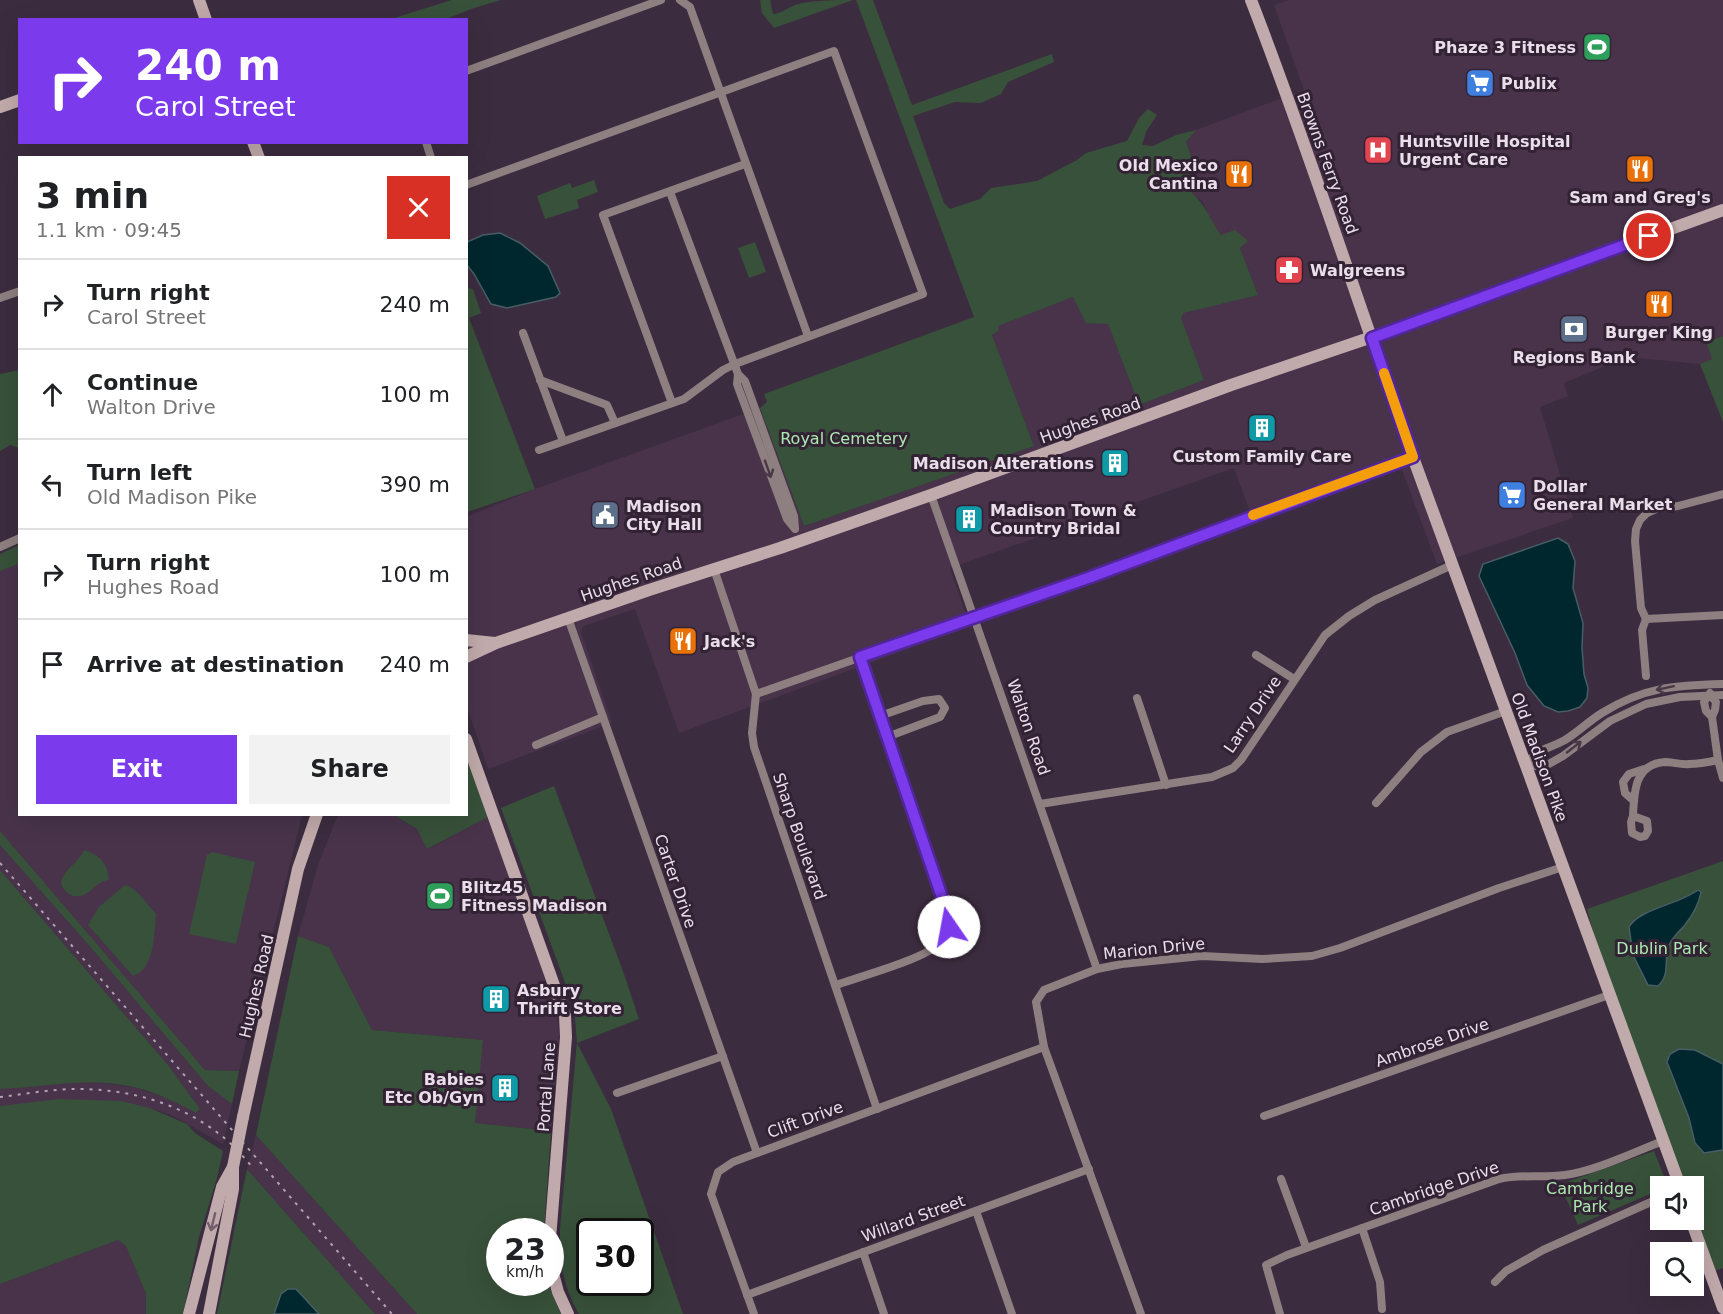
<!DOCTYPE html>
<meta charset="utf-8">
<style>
body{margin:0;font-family:"DejaVu Sans",sans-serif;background:#f2f2f2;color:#202124;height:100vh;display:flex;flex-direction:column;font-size:22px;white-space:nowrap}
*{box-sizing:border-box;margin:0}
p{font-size:20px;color:#757577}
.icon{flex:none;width:33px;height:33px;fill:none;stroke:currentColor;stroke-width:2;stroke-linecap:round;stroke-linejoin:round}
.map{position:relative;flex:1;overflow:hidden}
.side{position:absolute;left:18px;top:156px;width:450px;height:660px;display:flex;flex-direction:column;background:#fff;border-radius:0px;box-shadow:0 6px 24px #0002}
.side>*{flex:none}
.hud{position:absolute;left:18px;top:18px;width:450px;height:126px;border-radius:0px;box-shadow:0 6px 24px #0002;background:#7c3aed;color:#fff;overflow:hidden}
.fabs{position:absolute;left:1650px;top:1176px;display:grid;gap:12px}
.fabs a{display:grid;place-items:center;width:54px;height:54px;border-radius:0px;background:#fff;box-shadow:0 6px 24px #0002;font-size:30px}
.speed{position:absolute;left:486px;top:1218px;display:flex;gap:12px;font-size:30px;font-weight:700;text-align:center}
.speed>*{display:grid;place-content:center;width:78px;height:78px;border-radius:50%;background:#fff;box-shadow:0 6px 24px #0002;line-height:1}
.speed small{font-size:15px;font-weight:400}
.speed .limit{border:3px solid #111;border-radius:9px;background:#fff;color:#111}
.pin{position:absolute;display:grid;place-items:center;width:51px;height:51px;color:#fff;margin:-26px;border:3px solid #fff;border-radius:50%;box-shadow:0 2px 6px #0007}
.me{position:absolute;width:66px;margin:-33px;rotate:348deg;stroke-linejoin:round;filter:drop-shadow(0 0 4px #0008)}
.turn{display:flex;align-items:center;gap:21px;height:126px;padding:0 18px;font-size:27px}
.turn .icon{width:78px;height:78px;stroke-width:2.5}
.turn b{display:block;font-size:42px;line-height:51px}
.round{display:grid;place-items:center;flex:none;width:63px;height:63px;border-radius:0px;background:#f2f2f2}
.overview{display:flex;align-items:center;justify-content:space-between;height:102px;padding:0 18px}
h1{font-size:36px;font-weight:700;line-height:45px}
.cta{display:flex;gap:12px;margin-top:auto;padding:12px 18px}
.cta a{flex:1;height:69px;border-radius:0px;background:#7c3aed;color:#fff;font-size:24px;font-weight:700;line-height:69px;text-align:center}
.cta a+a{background:#f2f2f2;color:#202124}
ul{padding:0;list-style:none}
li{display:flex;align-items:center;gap:18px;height:90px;padding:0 18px;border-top:2px solid #e0e0e0}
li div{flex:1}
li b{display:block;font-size:22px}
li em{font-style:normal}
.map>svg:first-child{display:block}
</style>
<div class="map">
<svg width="1723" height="1314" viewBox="0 0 1723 1314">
<rect width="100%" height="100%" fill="#3c2c3f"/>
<g fill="#48334b">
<path d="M1289 0H1723V336L1706 342 1712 359 1700 364 1627 357 1564 383 1568 396 1540 407 1573 518 1437 564 1398 459 1250 512 1234 468 950 568 970 626 679 733 635 609 583 626 581 631 612 723 488 769 467 707 466 517 535 489 760 408 804 526 1034 446 992 335 997 326 1073 297 1108 324 1139 405 1204 380 1181 318 1184 313 1258 294 1240 248 1248 241 1222 236 1211 221 1202 201 1192 193 1195 178 1190 151 1186 142 1196 130 1304 90 1274 5Z"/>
<path d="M19 564 20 814 302 815 239 1071 205 1070 0 831V571Z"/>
<path d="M338 815H394L417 829 428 849 488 817 556 1005 559 1034 551 1131 474 1123 483 1040 372 1030 329 947 298 936 319 862Z"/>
<path d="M0 845 87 943 208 1086 232 1104 223 1144 173 1116 150 1108 21 1104 0 1106V1089L80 1082 105 1083 137 1088 170 1099 196 1113 200 1109 168 1065 0 870Z"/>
<path d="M256 1135 282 1163 417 1314H375L247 1169Z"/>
<path d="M118 1240 126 1246 146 1294V1314H0V1284Z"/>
</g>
<g fill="#38513a" fill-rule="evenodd">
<path d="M452 0H501L474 8 446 19H391Z"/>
<path d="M760 0H770L773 14C783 13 787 8 795 5 811 0 836 0 853 0L774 28 762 13Z"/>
<path d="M856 0H873L912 105 1052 54 1054 62 1008 82 1001 94 981 103 955 102 913 116 944 203 950 209 980 199 991 188 1037 181 1077 160 1086 153 1127 141 1139 118 1148 109 1157 115 1146 132 1142 145 1153 146 1176 135 1196 130 1186 142C1193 159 1196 175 1192 193 1205 204 1211 221 1221 235L1235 230 1248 241 1240 248 1258 295 1184 313 1181 318 1204 380 1139 405 1108 324 1086 323 1073 297 998 326 999 330 992 335 1034 446 804 526 760 408 767 402 764 394 974 317Z"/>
<path d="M594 180 598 192 577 200 579 208 545 219 537 196 570 183 572 188Z"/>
<path d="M755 242 766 272 749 278 738 248Z"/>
<path d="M467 288 473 289 481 313 469 318 535 489 467 512Z"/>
<path d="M1723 336V422L1700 364 1712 359 1706 342Z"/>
<path d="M19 370V448L10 445 0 451V374Z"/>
<path d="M19 545V564L0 571V554Z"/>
<path d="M467 758 488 817 427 849 417 829 394 815 466 814Z"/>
<path d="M554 786 624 974 639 1019 577 1043 611 1109 683 1314H579C563 1286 559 1261 560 1229L577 1042 574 1007 501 808ZM590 1232H640V1282H590Z"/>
<path d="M0 831 205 1070 239 1071 232 1104 208 1086 87 943 0 845Z"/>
<path d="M84 850C99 854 108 864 109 880 94 881 90 899 73 896 44 880 79 865 84 850Z"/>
<path d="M212 852 255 862 236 944 189 934 207 855Z"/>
<path d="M1723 861V1268L1712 1272 1694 1219V1186H1683L1601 961 1587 909Z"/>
<path d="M0 870 168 1065 200 1109 196 1113C177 1103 158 1093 137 1088 92 1076 46 1087 0 1089Z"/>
<path d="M125 885C137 888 147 904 156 914 154 934 155 969 133 976L88 925 99 907Z"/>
<path d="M298 936 329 947 372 1030 483 1040 475 1123 551 1131 544 1231 500 1232V1282L548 1283 561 1314H417L256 1135Z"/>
<path d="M59 1099 121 1101 150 1108 187 1124 195 1133 223 1151 217 1178 199 1237 183 1314H146V1294L126 1246 118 1240 0 1284V1106Z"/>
<path d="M1654 1151 1667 1184 1664 1186H1660V1189L1657 1191 1578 1225 1564 1194V1183Z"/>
<path d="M247 1169 375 1314H319L296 1289 281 1294 274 1314H217Z"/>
</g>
<g fill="#01272e" stroke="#475e66" stroke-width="1.5">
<path d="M500 233 520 243 548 266 560 293 556 297 507 308 491 304 474 274 467 265V242L483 235Z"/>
<path d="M1558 538 1568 544 1575 561 1573 588 1583 623 1582 648 1584 674 1588 688 1587 698 1580 707 1568 711 1558 712 1544 706 1527 685 1515 653 1479 576 1483 564Z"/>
<path d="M1698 890 1701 892C1699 904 1692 916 1684 926 1678 932 1672 938 1669 945 1663 960 1671 974 1658 986L1648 985 1633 955 1629 927C1639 909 1680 904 1698 890Z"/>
<path d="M1679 1049 1695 1050 1723 1064V1150L1704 1153 1695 1143 1689 1118 1667 1062 1670 1054Z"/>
<path d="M288 1289H296L319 1314H274L281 1294Z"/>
</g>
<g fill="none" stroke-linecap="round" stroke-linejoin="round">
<g stroke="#8e7f80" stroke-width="8">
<path d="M680 0 690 7 808 336"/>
<path d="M466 71 661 0"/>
<path d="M426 142 431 158"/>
<path d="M466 185 834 51 923 294 735 364 723 370 684 399 539 450"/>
<path d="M670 192 738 374 745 381 794 516 795 529 787 519 737 384 738 374"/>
<path d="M0 298 20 291"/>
<path d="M523 333 563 441"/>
<path d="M540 380 607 405 615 423"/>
<path d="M672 403 603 215 745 164"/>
<path d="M931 495 1097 969"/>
<path d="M0 547 20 538"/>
<path d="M714 569 756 694 752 733 754 747 877 1109"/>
<path d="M568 618 757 1153"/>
<path d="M1646 619 1641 608 1635 541 1636 529 1640 520 1647 513 1656 509 1678 506 1723 494"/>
<path d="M1646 619 1723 615"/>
<path d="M1256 655 1294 679"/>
<path d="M1646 676 1642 630 1646 619"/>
<path d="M1723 684C1677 685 1643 687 1602 713 1589 721 1578 732 1565 740 1547 750 1540 747 1525 764L1541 767 1547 765 1563 756 1610 721 1646 704 1680 697 1723 695"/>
<path d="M1710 693 1704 702 1706 711 1712 717 1715 710 1716 702 1710 695"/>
<path d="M756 694 1088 577 1413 457"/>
<path d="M1137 698 1166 785"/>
<path d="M880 716 923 701 939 699 945 708 940 717 887 737"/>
<path d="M1712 717 1718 760 1723 778"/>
<path d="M536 745 603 717"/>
<path d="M1634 801 1625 793 1623 782 1629 774 1644 769"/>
<path d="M1376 803 1421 752 1447 732 1506 711"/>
<path d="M1040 804 1212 777 1233 768 1241 760 1325 635 1349 616 1375 600 1452 565"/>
<path d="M1633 816C1634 791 1635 764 1665 762 1673 762 1681 765 1689 764 1699 764 1709 762 1718 760"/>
<path d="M1633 816 1647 821 1648 831 1645 836 1640 837 1632 833 1631 822Z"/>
<path d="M836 985C859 977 928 958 941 942 951 932 947 918 945 906L860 657"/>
<path d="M617 1093 723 1056"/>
<path d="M1264 1116 1609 995"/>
<path d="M1281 1179 1306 1247"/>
<path d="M976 1211 1012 1314"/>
<path d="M1362 1228 1380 1282 1382 1309"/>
<path d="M863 1252 884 1314"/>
<path d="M1495 1282 1506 1271 1543 1250 1660 1198"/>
<path d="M747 1295 1089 1169"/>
<path d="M754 1314 711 1194 718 1172 733 1162 757 1153 1044 1047"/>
<path d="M1141 1314 1044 1047 1036 1002 1044 990 1097 969 1122 964 1202 956 1262 959 1312 956 1340 948 1499 888 1563 867"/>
<path d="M1280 1314 1266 1265 1287 1255 1499 1179C1521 1174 1543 1178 1565 1175 1595 1171 1634 1152 1663 1141"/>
</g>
<g stroke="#c1aaab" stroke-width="12">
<path d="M199 0 206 20"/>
<path d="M1251 0C1310 152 1359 307 1414 460 1501 703 1592 944 1680 1186"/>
<path d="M0 107 20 100"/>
<path d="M253 142 259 158"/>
<path d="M466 640 495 643"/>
<path d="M466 657 496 643 649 590 780 548 931 495 1231 385 1372 337 1723 210"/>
<path d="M466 739 565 1016 566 1037 550 1239"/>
<path d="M243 1117 298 869 317 814"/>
<path d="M1691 1220 1723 1308"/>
<path d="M550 1262 558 1292 568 1314"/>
<path d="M189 1314 222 1187 233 1167"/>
<path d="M209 1314 233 1189V1170"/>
</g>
<g stroke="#b0a4b2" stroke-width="2" stroke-dasharray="3 6" stroke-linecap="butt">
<path d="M0 863 392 1314"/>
<path d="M0 1097C25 1094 52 1089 77 1089 133 1089 187 1105 229 1142 238 1150 246 1160 254 1169"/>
</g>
<path stroke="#c1aaab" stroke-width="12" d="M233 1167 243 1117"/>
</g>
<defs><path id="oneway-shaft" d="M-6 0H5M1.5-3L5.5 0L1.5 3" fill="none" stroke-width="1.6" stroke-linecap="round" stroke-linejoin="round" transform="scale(1.5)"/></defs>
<g stroke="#493947">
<use href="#oneway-shaft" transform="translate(768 469) rotate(70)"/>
<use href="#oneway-shaft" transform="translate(1665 688) rotate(168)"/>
<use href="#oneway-shaft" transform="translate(1574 747) rotate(-38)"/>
</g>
<use stroke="#725f6a" href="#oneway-shaft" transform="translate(213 1222) rotate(104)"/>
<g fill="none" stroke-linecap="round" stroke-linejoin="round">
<g stroke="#51269a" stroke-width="15">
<path id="route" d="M949 927 945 906 860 657 1088 578 1413 457 1372 338 1649 236"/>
</g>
<use href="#route" stroke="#7c3aed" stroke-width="10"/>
<path stroke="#f59e0b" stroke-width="10" d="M1253 515 1413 457 1384 373"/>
</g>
<defs>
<g id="stadium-square" transform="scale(1.5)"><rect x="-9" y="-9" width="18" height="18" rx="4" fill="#2e9e5b" stroke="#322234"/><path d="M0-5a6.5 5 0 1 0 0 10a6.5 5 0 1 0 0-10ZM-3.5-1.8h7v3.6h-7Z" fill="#fff"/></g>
<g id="supermarket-square" transform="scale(1.5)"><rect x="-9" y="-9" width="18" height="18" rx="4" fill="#3f7fe0" stroke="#322234"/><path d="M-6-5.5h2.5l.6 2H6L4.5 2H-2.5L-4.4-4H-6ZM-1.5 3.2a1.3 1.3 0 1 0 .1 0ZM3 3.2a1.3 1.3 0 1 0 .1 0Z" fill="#fff"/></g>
<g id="hospital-square" transform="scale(1.5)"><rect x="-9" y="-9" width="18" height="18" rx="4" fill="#e0444e" stroke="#322234"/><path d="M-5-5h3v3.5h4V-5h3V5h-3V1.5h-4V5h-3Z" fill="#fff"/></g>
<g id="restaurant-square" transform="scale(1.5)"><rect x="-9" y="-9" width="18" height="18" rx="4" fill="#e8710a" stroke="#322234"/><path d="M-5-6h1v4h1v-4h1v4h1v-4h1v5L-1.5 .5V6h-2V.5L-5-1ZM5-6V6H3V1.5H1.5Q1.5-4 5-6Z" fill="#fff"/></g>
<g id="pharmacy-square" transform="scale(1.5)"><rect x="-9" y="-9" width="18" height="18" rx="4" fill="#e0444e" stroke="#322234"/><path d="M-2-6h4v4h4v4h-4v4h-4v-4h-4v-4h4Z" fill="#fff"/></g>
<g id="bank-square" transform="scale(1.5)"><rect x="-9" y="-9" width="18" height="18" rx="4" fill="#5c6f8a" stroke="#322234"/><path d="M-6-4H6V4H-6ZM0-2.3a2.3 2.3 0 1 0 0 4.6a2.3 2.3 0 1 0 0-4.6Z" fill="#fff"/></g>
<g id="building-square" transform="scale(1.5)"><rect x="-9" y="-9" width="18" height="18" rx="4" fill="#0f9aa8" stroke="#322234"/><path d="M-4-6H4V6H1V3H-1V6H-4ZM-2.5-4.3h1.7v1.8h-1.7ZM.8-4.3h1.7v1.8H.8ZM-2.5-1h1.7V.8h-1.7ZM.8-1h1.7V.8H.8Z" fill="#fff"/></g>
<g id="civic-square" transform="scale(1.5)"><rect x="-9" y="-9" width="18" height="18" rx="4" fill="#5c6f8a" stroke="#322234"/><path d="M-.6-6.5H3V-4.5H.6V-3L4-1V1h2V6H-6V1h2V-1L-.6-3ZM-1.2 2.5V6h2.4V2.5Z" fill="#fff"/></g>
</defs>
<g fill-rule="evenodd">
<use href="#stadium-square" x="1597" y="47"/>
<use href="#supermarket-square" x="1480" y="83"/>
<use href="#hospital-square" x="1378" y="150"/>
<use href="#restaurant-square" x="1640" y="169"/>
<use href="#restaurant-square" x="1239" y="174"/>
<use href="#pharmacy-square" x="1289" y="270"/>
<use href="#restaurant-square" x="1659" y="304"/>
<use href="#bank-square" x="1574" y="329"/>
<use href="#building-square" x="1262" y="428"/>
<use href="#building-square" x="1115" y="463"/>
<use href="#supermarket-square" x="1512" y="495"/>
<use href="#civic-square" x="605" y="515"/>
<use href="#building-square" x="969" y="519"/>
<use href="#restaurant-square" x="683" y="641"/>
<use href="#stadium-square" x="440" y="896"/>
<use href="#building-square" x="496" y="999"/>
<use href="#building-square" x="505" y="1088"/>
</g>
<g text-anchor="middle" stroke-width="6" stroke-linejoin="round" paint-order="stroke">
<g font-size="16" font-weight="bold" fill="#e9deea" stroke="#322234" text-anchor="start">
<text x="1576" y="53" text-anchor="end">Phaze 3 Fitness</text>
<text x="1501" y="89">Publix</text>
<text x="1399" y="147">Huntsville Hospital<tspan x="1399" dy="18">Urgent Care</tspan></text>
<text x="1218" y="171" text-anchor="end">Old Mexico<tspan x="1218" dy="18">Cantina</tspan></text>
<text x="1640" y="203" text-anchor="middle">Sam and Greg's</text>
<text x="1310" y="276">Walgreens</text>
<text x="1659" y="338" text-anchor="middle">Burger King</text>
<text x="1574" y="363" text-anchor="middle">Regions Bank</text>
<text x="1262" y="462" text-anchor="middle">Custom Family Care</text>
<text x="1094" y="469" text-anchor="end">Madison Alterations</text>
<text x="1533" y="492">Dollar<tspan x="1533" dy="18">General Market</tspan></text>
<text x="626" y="512">Madison<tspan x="626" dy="18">City Hall</tspan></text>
<text x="990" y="516">Madison Town &amp;<tspan x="990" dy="18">Country Bridal</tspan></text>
<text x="704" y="647">Jack's</text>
<text x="461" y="893">Blitz45<tspan x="461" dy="18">Fitness Madison</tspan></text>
<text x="517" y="996">Asbury<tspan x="517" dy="18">Thrift Store</tspan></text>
<text x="484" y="1085" text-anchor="end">Babies<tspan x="484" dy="18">Etc Ob/Gyn</tspan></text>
</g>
<g font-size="16" fill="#e9deea" stroke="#322234">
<text transform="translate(1328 163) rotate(70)" y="6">Browns Ferry Road</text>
<text transform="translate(1090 420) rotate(-20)" y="6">Hughes Road</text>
<text transform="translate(631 579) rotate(-19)" y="6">Hughes Road</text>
<text transform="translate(1252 714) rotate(-56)" y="6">Larry Drive</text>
<text transform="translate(1029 727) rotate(71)" y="6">Walton Road</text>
<text transform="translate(1540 757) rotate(70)" y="6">Old Madison Pike</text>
<text transform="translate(800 836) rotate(71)" y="6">Sharp Boulevard</text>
<text transform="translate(676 881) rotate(71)" y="6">Carter Drive</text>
<text transform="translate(1154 948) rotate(-6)" y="6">Marion Drive</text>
<text transform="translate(256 986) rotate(-77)" y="6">Hughes Road</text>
<text transform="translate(1432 1042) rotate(-19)" y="6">Ambrose Drive</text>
<text transform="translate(546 1087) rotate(-86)" y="6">Portal Lane</text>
<text transform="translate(805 1119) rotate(-20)" y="6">Clift Drive</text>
<text transform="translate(1434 1188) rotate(-19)" y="6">Cambridge Drive</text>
<text transform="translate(913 1218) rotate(-20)" y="6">Willard Street</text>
</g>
<g font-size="16" fill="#abeaaf" stroke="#322234">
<text x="844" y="444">Royal Cemetery</text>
<text x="1662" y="954">Dublin Park</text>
<text x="1590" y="1194">Cambridge<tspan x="1590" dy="18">Park</tspan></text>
</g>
</g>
</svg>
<div class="fabs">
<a><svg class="icon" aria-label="sound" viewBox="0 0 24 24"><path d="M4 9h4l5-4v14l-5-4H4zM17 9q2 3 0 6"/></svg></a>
<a><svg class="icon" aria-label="search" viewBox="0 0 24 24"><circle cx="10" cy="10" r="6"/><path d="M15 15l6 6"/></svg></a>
</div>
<div class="speed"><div>23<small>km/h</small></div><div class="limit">30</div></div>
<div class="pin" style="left:1649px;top:236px;background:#d93025"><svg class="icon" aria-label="arrive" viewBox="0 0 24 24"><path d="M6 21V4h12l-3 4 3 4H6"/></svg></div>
<svg class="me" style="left:949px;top:927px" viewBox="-20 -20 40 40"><circle r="19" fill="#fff"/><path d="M0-13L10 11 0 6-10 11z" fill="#7c3aed"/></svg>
<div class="hud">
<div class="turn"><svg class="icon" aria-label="right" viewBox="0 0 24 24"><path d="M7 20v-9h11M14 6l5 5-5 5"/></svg><div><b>240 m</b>Carol Street</div></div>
</div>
<section class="side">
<div class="overview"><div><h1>3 min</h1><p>1.1 km · 09:45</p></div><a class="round" style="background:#d93025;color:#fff"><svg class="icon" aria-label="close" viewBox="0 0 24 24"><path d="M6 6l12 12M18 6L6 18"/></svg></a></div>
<ul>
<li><svg class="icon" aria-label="right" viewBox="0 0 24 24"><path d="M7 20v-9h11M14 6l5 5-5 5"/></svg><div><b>Turn right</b><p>Carol Street</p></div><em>240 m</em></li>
<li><svg class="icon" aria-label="ahead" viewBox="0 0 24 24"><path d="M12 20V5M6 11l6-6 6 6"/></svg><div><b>Continue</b><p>Walton Drive</p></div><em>100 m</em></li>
<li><svg class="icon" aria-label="left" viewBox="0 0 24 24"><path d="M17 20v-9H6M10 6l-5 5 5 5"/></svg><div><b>Turn left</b><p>Old Madison Pike</p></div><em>390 m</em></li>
<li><svg class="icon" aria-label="right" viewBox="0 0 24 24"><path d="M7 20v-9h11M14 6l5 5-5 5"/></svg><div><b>Turn right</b><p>Hughes Road</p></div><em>100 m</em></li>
<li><svg class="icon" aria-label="arrive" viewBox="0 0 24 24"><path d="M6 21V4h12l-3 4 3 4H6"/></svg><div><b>Arrive at destination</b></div><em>240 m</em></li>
</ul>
<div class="cta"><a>Exit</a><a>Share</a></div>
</section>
</div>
